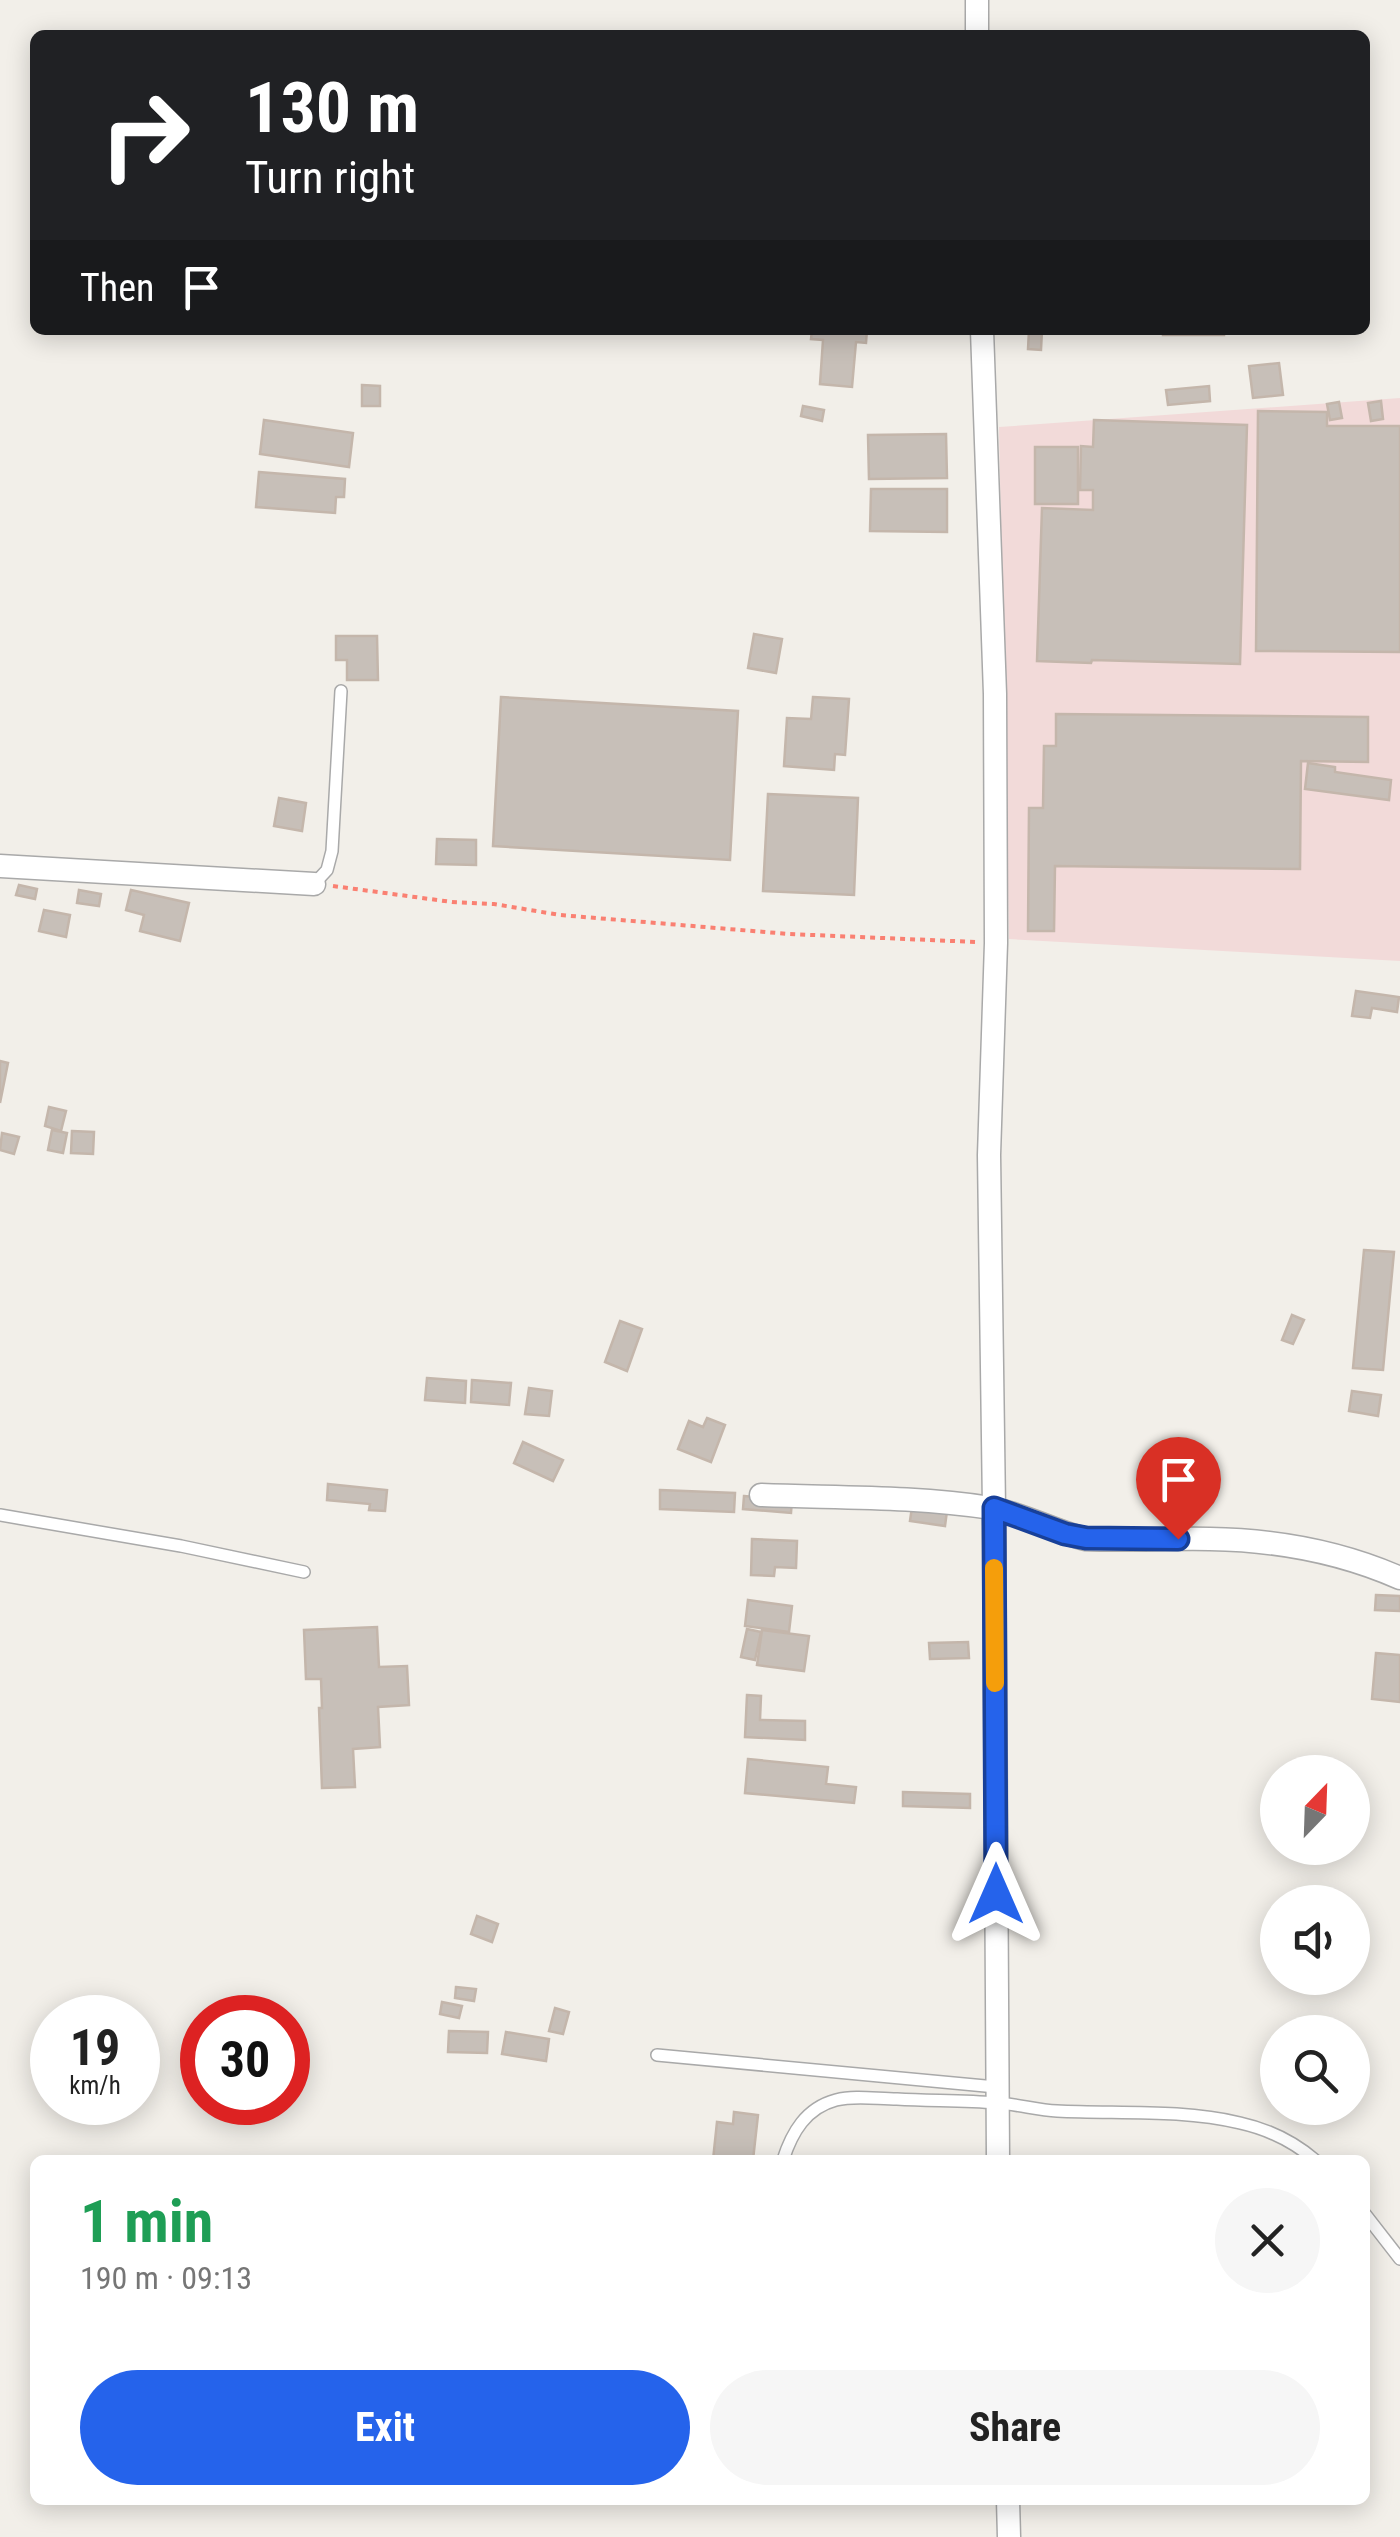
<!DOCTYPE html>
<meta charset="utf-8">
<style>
body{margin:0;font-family:"Roboto Condensed",sans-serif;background:#f6f6f6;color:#222;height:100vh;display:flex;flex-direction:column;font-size:38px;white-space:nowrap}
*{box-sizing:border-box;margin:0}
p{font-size:32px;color:#767676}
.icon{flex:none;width:55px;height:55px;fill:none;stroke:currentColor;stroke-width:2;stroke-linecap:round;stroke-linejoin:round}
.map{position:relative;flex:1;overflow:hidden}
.details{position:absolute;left:30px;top:2155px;width:1340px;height:350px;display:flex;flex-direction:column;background:#fff;border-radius:15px;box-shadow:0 5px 25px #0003}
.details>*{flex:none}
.hud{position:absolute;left:30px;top:30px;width:1340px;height:305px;border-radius:15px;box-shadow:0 5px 25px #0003;background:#202124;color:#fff;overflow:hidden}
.needle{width:65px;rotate:23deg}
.tools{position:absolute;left:1260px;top:1755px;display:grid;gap:20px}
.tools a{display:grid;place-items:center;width:110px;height:110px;border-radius:50%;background:#fff;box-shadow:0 5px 25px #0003;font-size:50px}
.speed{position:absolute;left:30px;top:1995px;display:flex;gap:20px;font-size:50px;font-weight:700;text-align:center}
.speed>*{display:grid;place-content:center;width:130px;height:130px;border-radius:50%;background:#fff;box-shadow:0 5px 25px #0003;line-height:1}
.speed small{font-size:25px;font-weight:400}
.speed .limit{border:15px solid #d22;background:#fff;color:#111}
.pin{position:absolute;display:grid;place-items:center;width:85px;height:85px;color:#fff;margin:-102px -42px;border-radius:50% 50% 50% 0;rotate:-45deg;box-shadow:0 0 10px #0007}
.pin .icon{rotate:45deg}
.me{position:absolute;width:110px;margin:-55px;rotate:0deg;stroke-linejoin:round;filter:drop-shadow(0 0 8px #0008)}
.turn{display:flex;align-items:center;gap:35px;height:210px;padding:0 50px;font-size:45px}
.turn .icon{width:130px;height:130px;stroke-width:2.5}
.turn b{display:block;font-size:70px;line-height:85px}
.then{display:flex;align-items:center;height:95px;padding:0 50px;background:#0003;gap:20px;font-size:38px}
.round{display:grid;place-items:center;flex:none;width:105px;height:105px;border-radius:52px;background:#f6f6f6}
.headline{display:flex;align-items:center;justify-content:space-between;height:170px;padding:0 50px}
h1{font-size:60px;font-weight:700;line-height:75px;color:#1e9e55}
.action{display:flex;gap:20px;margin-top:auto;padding:20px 50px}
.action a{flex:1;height:115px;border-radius:60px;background:#2563eb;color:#fff;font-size:40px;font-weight:700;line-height:115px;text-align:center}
.action a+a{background:#f6f6f6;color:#222}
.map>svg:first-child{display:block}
</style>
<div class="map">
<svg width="1400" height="2537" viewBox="0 0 1400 2537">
<rect width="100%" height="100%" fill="#f2efe9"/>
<path fill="#f2dad9" d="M1400 398V961L1009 939 999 427Z"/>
<g fill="#c7bfb8" stroke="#c4b6ab" stroke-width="2.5">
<path d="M812 330H867L866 343 856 342 852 387 820 384 823 340 811 339Z"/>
<path d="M1029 330H1042L1041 350 1028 349Z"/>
<rect x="1163" y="330" width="61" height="5"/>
<path d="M1279 363 1283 395 1253 398 1249 366Z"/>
<path d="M362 385 380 386V406H362Z"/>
<path d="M1209 386 1210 401 1168 405 1166 390Z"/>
<path d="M1381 401 1383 419 1371 421 1368 403Z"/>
<path d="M1339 402 1342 418 1330 420 1327 404Z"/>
<path d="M803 406 824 410 822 421 801 416Z"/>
<path d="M1258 411 1327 412V426H1400V652L1256 651Z"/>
<path d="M264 420 353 433 349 467 260 454Z"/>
<path d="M1094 420 1247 425 1240 664 1092 660 1091 663 1037 661 1042 508 1093 510V490H1080L1081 446 1093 447Z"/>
<path d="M946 434 947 478 869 479 868 435Z"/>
<rect x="1035" y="447" width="43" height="57"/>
<path d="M259 472 345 479 344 497H336L335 513 256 507Z"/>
<path d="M871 489H947V532L870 531Z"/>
<path d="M754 634 782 639 776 673 748 668Z"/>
<path d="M336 636H377L378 680H347V660H336Z"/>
<path d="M501 697 738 711 730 860 493 846Z"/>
<path d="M813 697 849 699 845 755 835 754 834 770 784 766 787 718 811 719Z"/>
<path d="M1056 714 1368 717V762L1301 761 1300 869 1055 866 1054 931H1028L1029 808H1043L1044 746H1056Z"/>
<path d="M1308 763 1335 767V772L1391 780 1389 800 1305 789Z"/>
<path d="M768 794 858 798 854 895 763 891Z"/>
<path d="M279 798 306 803 302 831 274 826Z"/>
<path d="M437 839 476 840V865L436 864Z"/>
<path d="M19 885 37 889 35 899 16 895Z"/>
<path d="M79 890 101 894 99 906 77 903Z"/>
<path d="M131 890 189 903 180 941 140 931 144 915 126 910Z"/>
<path d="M44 910 70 915 66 937 39 931Z"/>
<path d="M1356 991 1399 997 1397 1012 1372 1008 1370 1018 1352 1016Z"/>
<path d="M0 1061 8 1063 0 1103Z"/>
<path d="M49 1107 66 1111 61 1131 45 1126Z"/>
<path d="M52 1130 67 1133 63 1153 48 1150Z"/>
<path d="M72 1131 94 1132 93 1154 71 1153Z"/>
<path d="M2 1133 19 1137 14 1154 0 1150Z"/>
<path d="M1364 1250 1394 1252 1383 1370 1353 1368Z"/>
<path d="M1292 1315 1304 1320 1293 1344 1282 1340Z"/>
<path d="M620 1321 642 1329 627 1371 605 1362Z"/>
<path d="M427 1378 466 1381 465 1403 425 1400Z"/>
<path d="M472 1380 511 1383 509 1405 471 1402Z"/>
<path d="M529 1388 552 1391 549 1416 525 1414Z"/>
<path d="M1352 1391 1381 1395 1378 1416 1349 1411Z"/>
<path d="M707 1418 725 1425 711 1462 678 1449 689 1421 703 1427Z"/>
<path d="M523 1442 563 1460 553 1481 514 1463Z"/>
<path d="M328 1484 387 1490 385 1511 369 1510 370 1504 327 1500Z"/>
<path d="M660 1490 735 1493 734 1512 660 1509Z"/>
<path d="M744 1496 792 1500 791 1513 743 1509Z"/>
<path d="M912 1507 947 1511 945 1526 910 1521Z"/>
<path d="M752 1539 797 1541 796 1568 775 1567 774 1576 751 1575Z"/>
<path d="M1376 1595 1400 1596V1611L1375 1610Z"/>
<path d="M748 1600 792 1606 789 1632 745 1626Z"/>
<path d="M377 1627 379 1667 407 1666 409 1705 378 1707 380 1747 353 1749 355 1787 322 1788 319 1708H322L321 1679H306L304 1630Z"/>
<path d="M747 1629 761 1632 755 1660 741 1657Z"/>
<path d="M762 1630 809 1636 804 1671 757 1665Z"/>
<path d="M968 1642 969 1658 930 1659 929 1643Z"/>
<path d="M1376 1653 1400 1655V1702L1372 1699Z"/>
<path d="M747 1695 761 1696 760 1720 805 1721V1740L745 1737Z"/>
<path d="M748 1759 828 1767 826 1784 856 1787 854 1803 745 1793Z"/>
<path d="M903 1792 970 1794V1808L903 1806Z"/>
<path d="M477 1916 498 1924 492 1942 471 1934Z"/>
<path d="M456 1987 476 1989 474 2001 455 1998Z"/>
<path d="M442 2002 462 2006 459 2018 440 2014Z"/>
<path d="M555 2008 569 2012 563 2034 549 2031Z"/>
<path d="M449 2031 488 2032 487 2053 448 2052Z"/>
<path d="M506 2032 549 2039 546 2061 502 2054Z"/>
<path d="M734 2112 758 2115 753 2160H713L717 2122 733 2124Z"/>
</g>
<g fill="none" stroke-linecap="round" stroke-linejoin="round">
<g stroke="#a9a9a9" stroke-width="14">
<g id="service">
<path d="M314 884 327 870 332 851 341 691"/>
<path d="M0 1515 181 1546 304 1572"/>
<path d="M657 2055 996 2087"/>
<path d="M783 2160C792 2132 806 2108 836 2100 855 2095 877 2099 897 2099 930 2101 964 2100 996 2103 1017 2104 1037 2110 1057 2111 1118 2114 1181 2109 1240 2123 1267 2129 1294 2142 1315 2160"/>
<path d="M1365 2214 1400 2259"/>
</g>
</g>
<g stroke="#a9a9a9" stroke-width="25">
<g id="minor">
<path d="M977 0V35"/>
<path d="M982 330 995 694 996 943 989 1155 994 1508 998 2160"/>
<path d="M0 866 314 884"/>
<path d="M761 1495C837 1498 915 1496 991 1508 1020 1513 1054 1531 1085 1539 1127 1541 1169 1538 1210 1539 1275 1540 1341 1552 1400 1578"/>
<path d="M1008 2500 1009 2537"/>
</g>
</g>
<path stroke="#fa8072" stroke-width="4" stroke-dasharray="5 5" stroke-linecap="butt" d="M333 886 452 902 494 904 560 915 789 934 976 942"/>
<use href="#service" stroke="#fff" stroke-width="11"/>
<use href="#minor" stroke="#fff" stroke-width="22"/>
</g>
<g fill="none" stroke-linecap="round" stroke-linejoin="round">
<g stroke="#184099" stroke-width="25">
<path id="route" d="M996 1894 994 1508 1065 1534 1086 1538 1178 1539"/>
</g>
<use href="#route" stroke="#2563eb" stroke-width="18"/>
<path stroke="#f59e0b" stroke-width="18" d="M994 1568 995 1683"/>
</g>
</svg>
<div class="tools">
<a><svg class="needle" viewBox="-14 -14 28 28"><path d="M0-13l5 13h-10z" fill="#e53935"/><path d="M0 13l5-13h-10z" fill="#767676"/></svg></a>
<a><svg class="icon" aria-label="sound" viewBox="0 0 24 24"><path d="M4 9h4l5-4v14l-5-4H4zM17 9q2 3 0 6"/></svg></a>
<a><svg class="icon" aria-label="search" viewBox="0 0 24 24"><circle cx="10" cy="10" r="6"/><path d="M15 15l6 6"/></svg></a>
</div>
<div class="speed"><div>19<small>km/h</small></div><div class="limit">30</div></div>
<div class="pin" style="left:1178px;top:1539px;background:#d93025"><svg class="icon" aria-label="arrive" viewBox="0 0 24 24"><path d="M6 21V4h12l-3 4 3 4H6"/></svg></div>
<svg class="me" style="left:996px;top:1894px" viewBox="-20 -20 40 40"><path d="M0-17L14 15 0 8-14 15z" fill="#2563eb" stroke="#fff" stroke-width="4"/></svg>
<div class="hud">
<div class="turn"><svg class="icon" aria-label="right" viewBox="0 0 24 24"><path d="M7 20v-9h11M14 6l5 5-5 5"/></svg><div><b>130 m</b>Turn right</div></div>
<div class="then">Then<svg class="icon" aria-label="arrive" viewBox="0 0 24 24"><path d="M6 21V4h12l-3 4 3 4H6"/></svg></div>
</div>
<section class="details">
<div class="headline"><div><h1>1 min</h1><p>190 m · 09:13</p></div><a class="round"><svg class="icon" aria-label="close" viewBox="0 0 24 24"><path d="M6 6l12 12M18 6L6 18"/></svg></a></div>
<div class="action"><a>Exit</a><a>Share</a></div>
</section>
</div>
